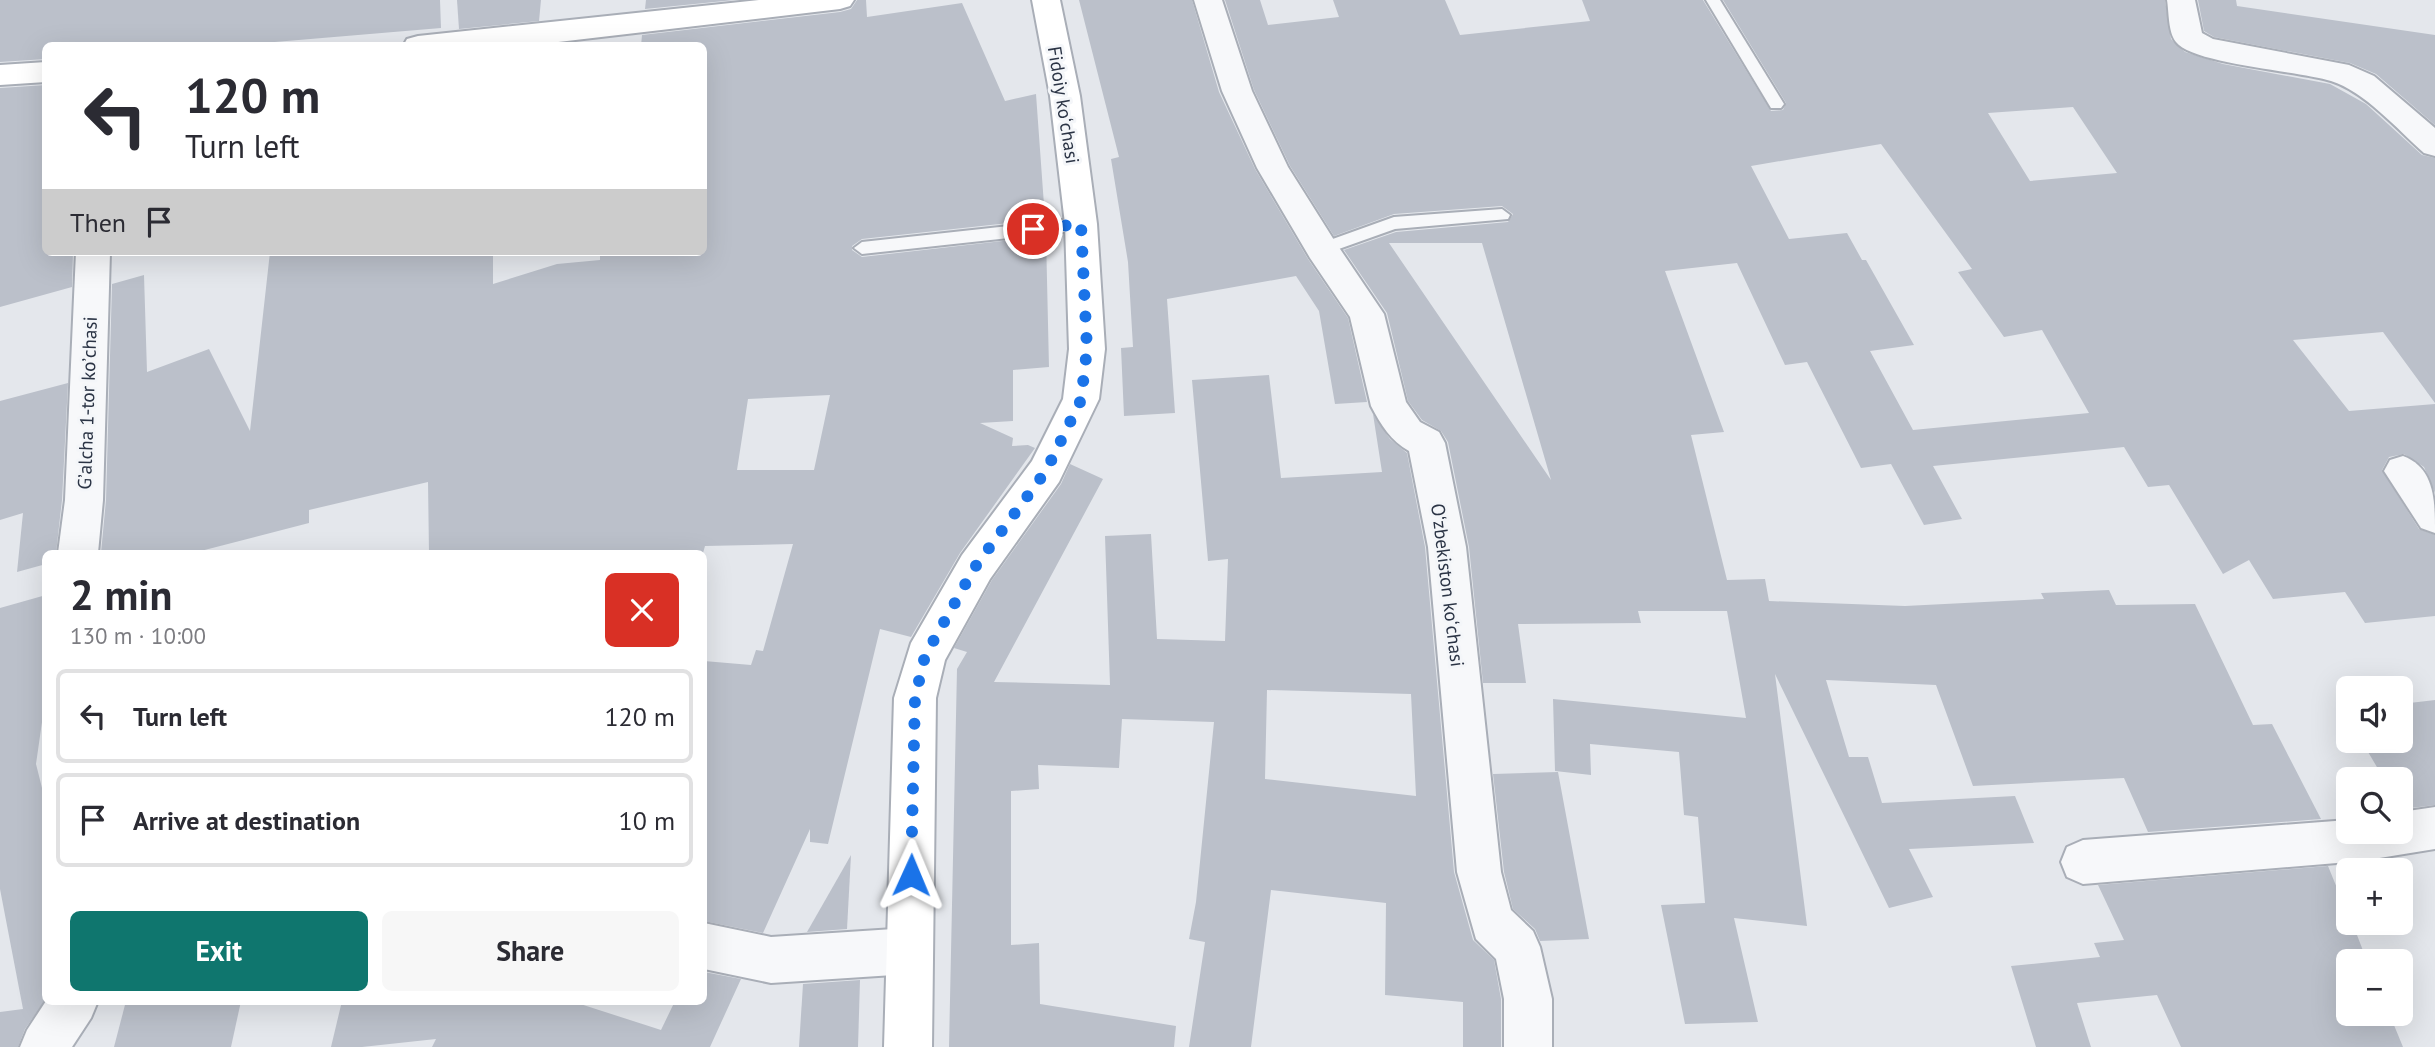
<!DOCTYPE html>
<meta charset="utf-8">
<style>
body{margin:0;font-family:"PT Sans",sans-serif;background:#f7f7f7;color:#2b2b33;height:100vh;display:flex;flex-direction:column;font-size:26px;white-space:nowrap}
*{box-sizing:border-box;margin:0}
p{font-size:23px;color:#7c7c81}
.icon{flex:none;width:38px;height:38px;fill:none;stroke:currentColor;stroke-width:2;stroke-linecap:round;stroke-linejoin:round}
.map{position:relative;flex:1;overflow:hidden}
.sheet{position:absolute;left:42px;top:550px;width:665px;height:455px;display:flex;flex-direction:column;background:#fff;border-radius:10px;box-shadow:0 7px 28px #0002}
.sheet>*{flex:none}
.hud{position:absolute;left:42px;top:42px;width:665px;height:214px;border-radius:10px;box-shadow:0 7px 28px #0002;background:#fff;color:#2b2b33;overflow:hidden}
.tools{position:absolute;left:2336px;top:676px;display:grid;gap:14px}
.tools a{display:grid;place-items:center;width:77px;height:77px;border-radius:10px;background:#fff;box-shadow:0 7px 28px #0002;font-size:35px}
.pin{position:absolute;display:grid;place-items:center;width:60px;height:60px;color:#fff;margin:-30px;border:4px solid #fff;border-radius:50%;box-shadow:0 2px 7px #0007}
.me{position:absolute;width:77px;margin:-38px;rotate:1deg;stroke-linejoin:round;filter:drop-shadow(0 0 5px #0008)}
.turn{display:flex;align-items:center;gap:24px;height:147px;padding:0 28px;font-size:32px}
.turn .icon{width:91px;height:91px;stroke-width:2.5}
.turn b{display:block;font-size:49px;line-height:60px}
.then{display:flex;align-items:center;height:66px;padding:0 28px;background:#0003;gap:14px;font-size:26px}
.round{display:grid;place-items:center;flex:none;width:74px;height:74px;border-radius:10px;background:#f7f7f7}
.head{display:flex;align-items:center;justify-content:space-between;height:119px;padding:0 28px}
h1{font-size:42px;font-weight:800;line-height:52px}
.primary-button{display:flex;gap:14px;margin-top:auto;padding:14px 28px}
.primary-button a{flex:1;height:80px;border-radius:10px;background:#0f766e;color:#fff;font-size:28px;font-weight:800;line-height:80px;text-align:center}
.primary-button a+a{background:#f7f7f7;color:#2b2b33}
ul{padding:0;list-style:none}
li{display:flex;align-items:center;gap:21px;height:94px;margin:0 14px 10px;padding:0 14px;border:4px solid #e1e1e2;border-radius:10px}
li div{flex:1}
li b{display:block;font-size:26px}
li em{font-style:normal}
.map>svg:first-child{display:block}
</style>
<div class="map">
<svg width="2435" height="1047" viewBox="0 0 2435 1047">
<rect width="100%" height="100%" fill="#e4e7ec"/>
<g fill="#bbc0ca" fill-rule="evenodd">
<path d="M0 0H440L441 28 227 46H46V59L0 62Z"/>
<path d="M457 0H541L539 21 459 29Z"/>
<path d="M646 0H734L645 9Z"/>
<path d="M857 0H866L867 17 962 3 1005 101 1036 94 1045 219 862 239 852 246V250L862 257 1046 236 1049 367 1013 370V421L980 423 1013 438 1012 446 1028 445 1035 448 960 553 911 637 880 629 828 844 810 842V829L763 933 704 921V661L751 665 756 650 763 651 793 544 705 546 703 553H429L428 482 309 510V523L193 553H101L106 500 112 284 144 275 147 372 209 349 250 431 270 252H493V284L557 264 600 260V252H704V46H641L642 35 840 12 851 9ZM830 395 814 470H737L748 399Z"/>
<path d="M1079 0H1192L1219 92 1255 169 1308 259 1348 318 1367 402 1335 404 1319 311 1296 276 1167 299 1175 413 1124 416 1121 348 1133 347 1128 262 1111 159 1119 157Z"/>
<path d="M1225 0H1260L1268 25 1339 17 1333 0H1445L1460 35 1590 21 1582 0H1703L1771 111 1783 110 1786 103 1723 0H2165L2171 39 2185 52 2223 64 2330 84 2366 104 2422 155 2435 158V403L2383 332 2293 340 2349 411 2435 404V493L2424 467 2404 454 2389 457 2382 470 2419 529 2435 535V616L2365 623 2345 592 2273 599 2249 560 2223 574 2169 485 2148 487 2124 447 1933 466 1962 519 1924 525 1891 464 1861 468 1807 362 1785 365 1737 263 1665 271 1724 432 1691 435 1727 580 1765 579 1769 601 1905 606 2044 599 2041 593 2109 590 2116 605 2195 604 2253 725 2272 724 2321 819 2148 832 2124 778 1973 786 1936 685 1826 680 1849 757H1868L1882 803 2015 796 2034 843 1909 849 1933 897 1889 908 1775 674 1807 926 1734 918 1758 1022 1685 1024 1661 905 1705 903 1698 817 1684 815 1679 752 1590 744 1591 775 1555 771 1553 699 1746 718 1727 611H1638L1641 623 1518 624 1526 683H1483L1469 547 1448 442 1441 431 1422 420 1408 401 1387 313 1344 250 1396 232 1508 222 1513 214 1502 206 1394 214 1334 236 1290 166 1254 90ZM2073 107 2117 173 2030 181 1988 113ZM1881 144 1972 269 1958 272 2004 337 2042 330 2089 413 1913 430 1870 351 1914 345 1866 260H1862L1847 233 1789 239 1751 166ZM1389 243H1482L1551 480Z"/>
<path d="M2198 0H2236L2237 6 2435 35V125L2376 74 2350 63 2214 37 2204 31Z"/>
<path d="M46 85V252H73L72 287 0 307V88Z"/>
<path d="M1269 375 1281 478 1382 472 1373 414 1390 439 1407 453 1425 547 1454 872 1473 940 1494 960 1501 999V1047H1463V1002L1385 995 1386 903 1271 890 1251 1047H1189L1205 942 1189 939 1196 902 1214 722 1122 719 1119 768 1038 765 1039 789 1011 791V945L1039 943 1040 1004 1176 1026 1174 1047H949L957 669 967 652 954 648 992 580 1061 484 1070 464 1103 479 994 682 1110 685 1105 536 1151 534 1157 639 1225 641 1228 559 1208 561 1192 380ZM1267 690 1411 694 1416 796 1265 779Z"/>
<path d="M68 383 62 500 56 553H46V564L17 572 23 513 0 520V401Z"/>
<path d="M46 595V694L36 764 46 804V999L25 1029 18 1047H0V1012L23 1009 0 889V608Z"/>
<path d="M2435 700V805L2403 809 2401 779H2384L2361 740H2401V704Z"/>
<path d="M1558 772 1589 939 1540 941 1535 929 1513 909 1504 872 1493 774Z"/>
<path d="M851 855 847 929 807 932Z"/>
<path d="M2328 866 2348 915V922H2352L2367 961H2348V1013H2389L2403 1047H2181L2157 995 2077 1003 2091 1047H2036L2011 966 2100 957 2094 943 2124 940 2098 885Z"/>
<path d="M704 972 741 979 710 1047H432L436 1039 362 1047H331L342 1001H571L661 1030 675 1001H704Z"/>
<path d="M860 980 858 1047H799L803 984Z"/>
<path d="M126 1001H241L231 1047H114Z"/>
</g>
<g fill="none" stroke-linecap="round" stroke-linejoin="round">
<g stroke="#a9aeb7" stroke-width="4">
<g id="lane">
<path d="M1706 0H1720L1784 104 1781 108H1771Z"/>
<path d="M1502 209 1510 215 1508 219 1395 229 1322 255 1314 249 1316 245 1394 217Z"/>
<path d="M1081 218 1089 224 1081 230 862 254 854 248 862 242Z"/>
</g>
</g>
<g stroke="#a9aeb7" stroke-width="4">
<g id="street">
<path d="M1194 0H1222L1252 91 1288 167 1334 240 1384 314 1406 402 1420 422 1439 432 1445 443 1466 547 1501 872 1511 910 1533 931 1540 947 1552 999V1047H1504V999L1496 959 1476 939 1457 872 1428 547 1409 451C1391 441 1381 425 1371 406L1350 317 1310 258 1257 168 1222 91Z"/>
<path d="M2167 0H2195L2202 33 2213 39 2349 65 2374 76 2435 128V156L2424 153C2398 130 2364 91 2331 81 2300 71 2192 64 2176 42 2168 32 2169 12 2167 0Z"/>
<path d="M76 252H110L103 500 98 553H58L65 500Z"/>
<path d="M2403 456C2435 468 2435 501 2435 533L2421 528 2384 471 2390 460Z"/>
<path d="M2435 807V849L2361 861 2083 884 2067 877 2061 862 2067 847 2083 840 2348 820V831H2401V812Z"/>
<path d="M704 923 771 937 909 928 925 935 932 951 925 967 909 974 771 983 704 969Z"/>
<path d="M46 1001H98L91 1018 72 1047H20L27 1030Z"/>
</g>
</g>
<g stroke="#a9aeb7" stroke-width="4">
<g id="secondary">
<path d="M759 0H854L850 6 840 9 524 46H403L407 39 418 36Z"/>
<path d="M1032 0H1060L1080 96 1097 224 1105 349 1099 399 1059 482 990 579 945 660 936 698 932 1047H884L894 698 911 643 962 555 1032 461 1063 399 1069 349 1065 224 1050 96Z"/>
<path d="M46 62V82L0 85V65Z"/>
</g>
</g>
<use href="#lane" fill="#f7f8fa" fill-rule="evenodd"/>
<use href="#street" fill="#f7f8fa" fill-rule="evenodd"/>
<use href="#secondary" fill="#fff" fill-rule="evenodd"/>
</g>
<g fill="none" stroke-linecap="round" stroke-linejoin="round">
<path stroke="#1a73e8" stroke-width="12" stroke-dasharray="0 21.6" d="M911 875 915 698 925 656 975 567 1046 471 1081 400 1087 349 1081 224 1033 229"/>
</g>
<g text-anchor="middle" stroke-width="6" stroke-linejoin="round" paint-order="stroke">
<g font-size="19" fill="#2b3445" stroke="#f4f6f9">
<text transform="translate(1064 105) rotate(81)" y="7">Fidoiy koʻchasi</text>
<text transform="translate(87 403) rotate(-88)" y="7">Gʼalcha 1-tor koʼchasi</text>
<text transform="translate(1448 585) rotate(83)" y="7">Oʻzbekiston koʻchasi</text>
</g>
</g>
</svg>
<div class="tools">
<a><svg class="icon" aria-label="sound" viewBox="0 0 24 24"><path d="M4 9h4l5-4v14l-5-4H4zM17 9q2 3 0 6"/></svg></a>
<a><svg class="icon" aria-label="search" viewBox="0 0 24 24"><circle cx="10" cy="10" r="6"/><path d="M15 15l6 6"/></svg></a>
<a>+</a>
<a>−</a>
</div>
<div class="pin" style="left:1033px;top:229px;background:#d93025"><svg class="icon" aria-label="arrive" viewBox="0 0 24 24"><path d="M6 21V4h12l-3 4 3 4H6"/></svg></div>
<svg class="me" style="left:911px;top:875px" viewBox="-20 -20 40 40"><path d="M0-17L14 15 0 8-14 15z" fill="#1a73e8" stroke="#fff" stroke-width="4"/></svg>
<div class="hud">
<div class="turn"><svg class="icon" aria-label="left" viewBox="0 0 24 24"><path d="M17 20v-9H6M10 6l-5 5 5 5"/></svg><div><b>120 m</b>Turn left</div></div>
<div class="then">Then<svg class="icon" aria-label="arrive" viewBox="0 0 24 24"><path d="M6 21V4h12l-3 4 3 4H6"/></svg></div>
</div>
<section class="sheet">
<div class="head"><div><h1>2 min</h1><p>130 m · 10:00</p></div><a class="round" style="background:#d93025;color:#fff"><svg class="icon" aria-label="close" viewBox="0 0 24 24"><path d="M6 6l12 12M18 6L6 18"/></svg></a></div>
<ul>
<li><svg class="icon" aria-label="left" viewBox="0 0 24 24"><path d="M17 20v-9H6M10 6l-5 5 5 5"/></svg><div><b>Turn left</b></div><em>120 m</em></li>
<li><svg class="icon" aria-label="arrive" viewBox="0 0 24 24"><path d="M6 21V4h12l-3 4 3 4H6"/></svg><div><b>Arrive at destination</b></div><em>10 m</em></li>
</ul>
<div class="primary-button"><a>Exit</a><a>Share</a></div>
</section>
</div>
